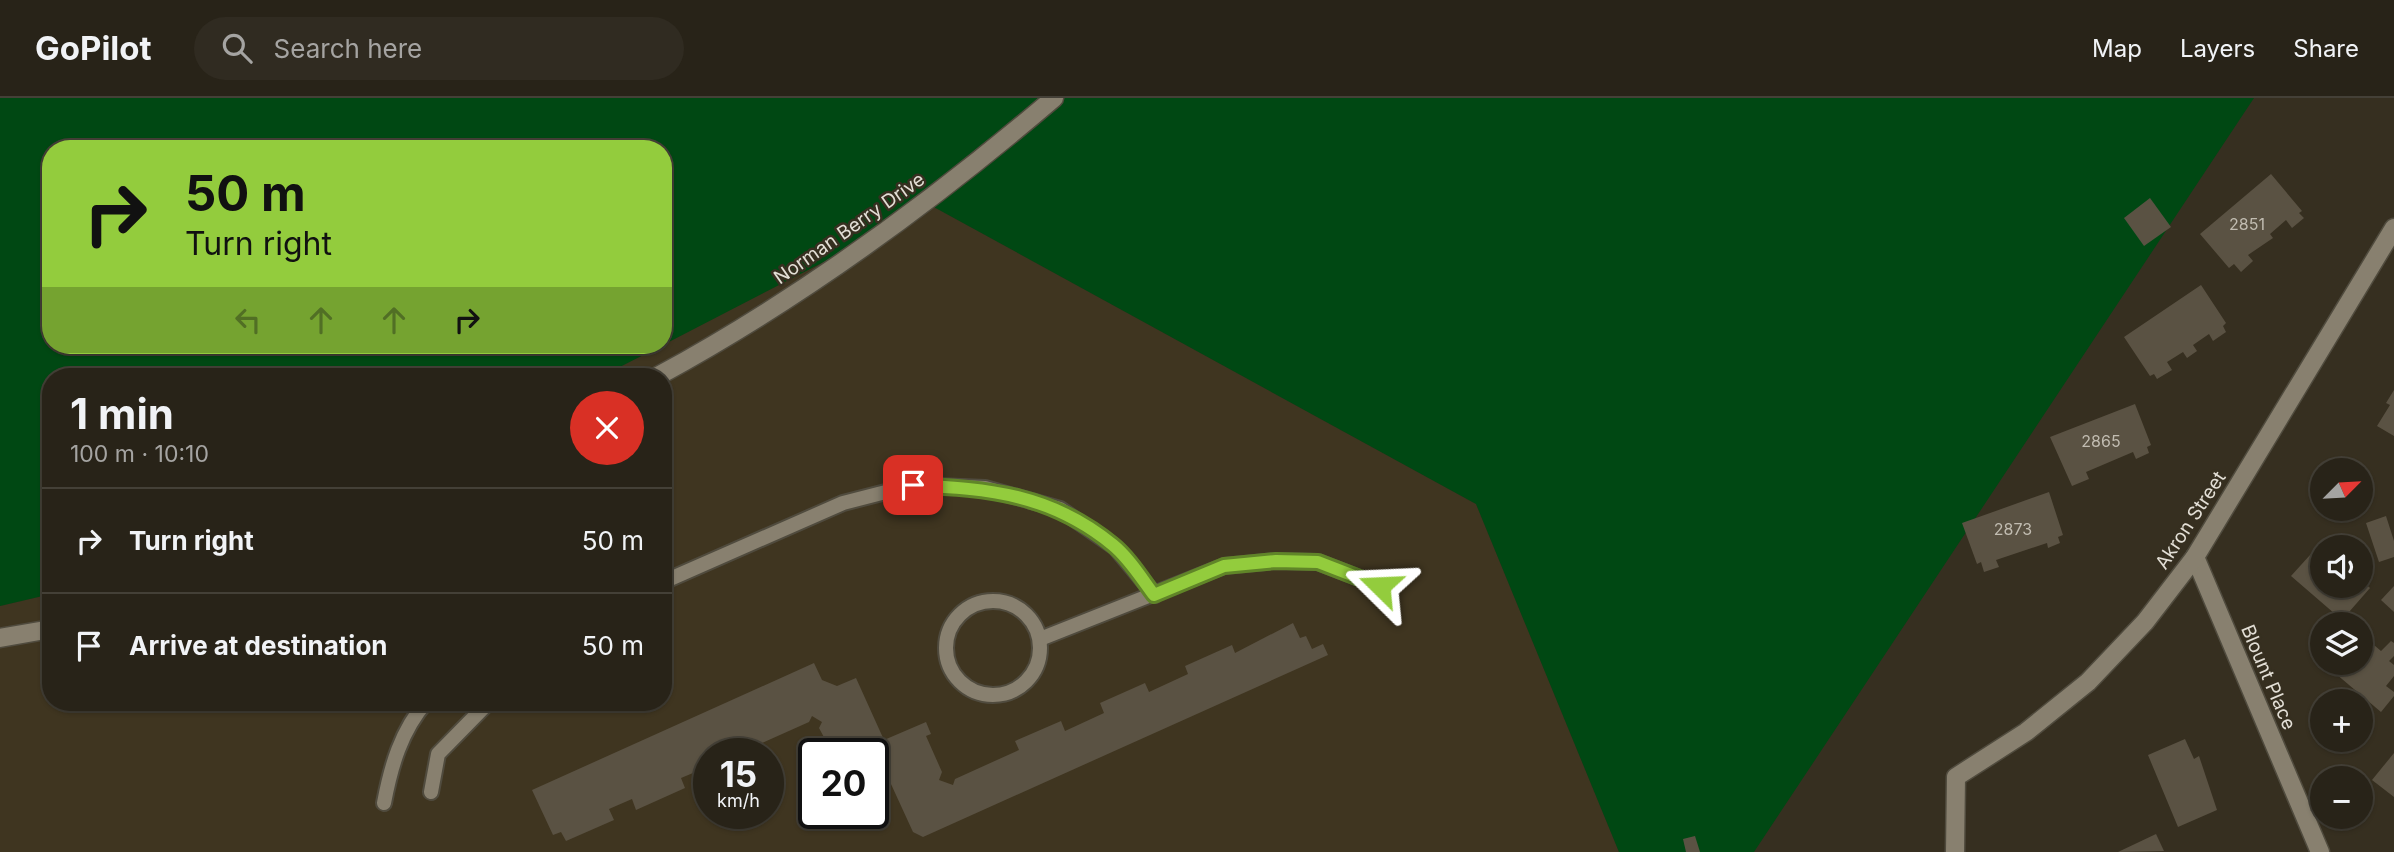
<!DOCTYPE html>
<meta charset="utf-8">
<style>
body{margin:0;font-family:Inter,sans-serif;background:#302b21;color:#f1f3f6;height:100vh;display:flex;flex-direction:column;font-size:26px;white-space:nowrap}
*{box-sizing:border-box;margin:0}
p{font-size:23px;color:#a5a4a2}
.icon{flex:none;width:38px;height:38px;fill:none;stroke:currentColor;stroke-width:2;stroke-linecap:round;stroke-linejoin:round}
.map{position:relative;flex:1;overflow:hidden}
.side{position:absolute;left:42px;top:270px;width:630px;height:343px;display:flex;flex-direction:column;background:#282318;border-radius:28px;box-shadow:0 2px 5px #0004,0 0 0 2px #444037}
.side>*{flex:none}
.guide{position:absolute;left:42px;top:42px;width:630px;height:214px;border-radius:28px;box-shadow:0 2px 5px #0004,0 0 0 2px #444037;background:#93cc3d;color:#111;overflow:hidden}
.needle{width:46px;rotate:66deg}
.fabs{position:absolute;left:2310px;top:360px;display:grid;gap:14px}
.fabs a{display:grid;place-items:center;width:63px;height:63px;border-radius:50%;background:#282318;box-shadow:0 2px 5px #0004,0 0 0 2px #444037;font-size:35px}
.speed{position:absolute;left:693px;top:640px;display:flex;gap:14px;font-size:35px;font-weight:700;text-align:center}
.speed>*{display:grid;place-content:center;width:91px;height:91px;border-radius:50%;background:#282318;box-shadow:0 2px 5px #0004,0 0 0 2px #444037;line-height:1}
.speed small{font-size:18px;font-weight:400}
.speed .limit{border:4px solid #111;border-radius:10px;background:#fff;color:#111}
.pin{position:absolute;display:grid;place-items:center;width:60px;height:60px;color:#fff;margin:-30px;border-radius:14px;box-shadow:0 4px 10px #0006}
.me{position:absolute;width:77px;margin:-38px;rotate:291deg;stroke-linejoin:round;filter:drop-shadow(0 0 5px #0008)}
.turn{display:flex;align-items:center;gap:24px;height:147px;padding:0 28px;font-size:32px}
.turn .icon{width:91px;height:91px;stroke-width:2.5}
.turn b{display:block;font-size:49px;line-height:60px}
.lanes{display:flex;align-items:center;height:66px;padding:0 28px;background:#0003;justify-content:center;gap:35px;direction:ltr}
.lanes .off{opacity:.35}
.round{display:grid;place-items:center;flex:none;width:74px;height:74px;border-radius:37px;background:#302b21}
.head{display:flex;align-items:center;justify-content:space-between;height:119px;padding:0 28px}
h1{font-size:42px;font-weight:700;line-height:52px}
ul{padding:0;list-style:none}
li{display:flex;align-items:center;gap:21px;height:105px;padding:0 28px;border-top:2px solid #444037}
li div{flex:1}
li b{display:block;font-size:26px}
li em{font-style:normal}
header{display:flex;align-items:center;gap:42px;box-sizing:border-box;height:98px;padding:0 35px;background:#282318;border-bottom:2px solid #444037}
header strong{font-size:33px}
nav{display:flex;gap:38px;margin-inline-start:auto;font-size:24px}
.search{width:490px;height:63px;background:#302b21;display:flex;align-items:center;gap:18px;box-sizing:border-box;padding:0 24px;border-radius:38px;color:#a5a4a2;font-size:26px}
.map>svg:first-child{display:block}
</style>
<header>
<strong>GoPilot</strong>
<div class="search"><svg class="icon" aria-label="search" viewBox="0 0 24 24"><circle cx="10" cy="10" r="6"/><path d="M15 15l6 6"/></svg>Search here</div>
<nav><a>Map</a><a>Layers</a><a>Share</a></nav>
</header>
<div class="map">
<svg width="2394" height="754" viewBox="0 0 2394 754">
<rect width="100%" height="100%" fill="#362f20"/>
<path fill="#3f3520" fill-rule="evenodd" d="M932 108 1476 406 1619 754H0V508L51 496V604H663V278H602ZM709 656H768V716H709ZM814 656H873V716H814Z"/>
<path fill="#004813" d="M0 0H2254L1754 754H1619L1476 406 932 108 663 247V51H51V247H663L602 278H51V496L0 508Z"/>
<g fill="#5a5243">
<path d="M2271 76 2302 113 2299 115 2304 120 2292 130 2286 122 2270 136 2273 140 2248 157 2253 163 2241 174 2234 166 2229 170 2200 136Z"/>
<path d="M2150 100 2171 129 2144 148 2124 120Z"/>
<path d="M2201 187 2226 225 2223 228 2226 234 2213 243 2209 236 2193 247 2197 253 2187 260 2183 254 2167 264 2172 272 2157 281 2154 276 2150 278 2124 239Z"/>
<path d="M2394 292V338L2377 328 2390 307 2386 305Z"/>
<path d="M2135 306 2151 347 2147 349 2149 355 2136 361 2133 354 2086 374 2089 381 2072 388 2050 339Z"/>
<path d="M2049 394 2063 437 2058 439 2060 445 2048 450 2047 445 1996 462 1999 469 1984 474 1981 464 1977 466 1962 425Z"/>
<path d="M2386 418 2394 443V459L2379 464 2366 425Z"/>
<path d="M2320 446 2322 448V488H2361V482L2370 490 2342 522 2291 478Z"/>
<path d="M2394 488V514L2381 502Z"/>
<path d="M1293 525 1300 540 1306 538 1312 551 1323 546 1328 557 923 739 913 734 874 649 855 656H833L819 630 822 624 812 618 809 624 753 649 754 656H709V679L705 670 681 680 685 690 636 712 632 701 609 711 614 722 566 743 561 734 553 737 532 692 814 565 822 582 837 588 856 580 884 642 926 624 931 636 926 638 942 674 939 682 953 687 955 681 1019 652 1015 643 1061 623 1065 633 1104 615 1100 605 1145 585 1149 594 1188 576 1185 568 1232 547 1235 555Z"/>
<path d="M2361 536 2381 553 2391 543 2394 545V558L2389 563 2394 567V578L2386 588 2394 594V598L2381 614 2329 570 2333 565H2361Z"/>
<path d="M2185 641 2194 661 2199 658 2217 712 2178 729 2148 657Z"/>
<path d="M2394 655V699L2372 682Z"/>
<path d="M2156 736 2164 753 2118 754Z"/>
<path d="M1695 738 1700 754H1686L1683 741Z"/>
</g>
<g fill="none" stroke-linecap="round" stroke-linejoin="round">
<g stroke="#504b3e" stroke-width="18">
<g id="service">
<path d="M663 484 843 405 913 387 985 390 1060 411 1115 449 1155 497"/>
<circle cx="993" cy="550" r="47"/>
<path d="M1040 541 1224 468 1276 463 1318 464 1380 488"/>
<path d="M431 694 438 656 489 604"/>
<path d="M384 705C391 668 401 633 426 604"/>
</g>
</g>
<g stroke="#504b3e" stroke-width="21">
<g id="minor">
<path d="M2195 459 2320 754"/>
<path d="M1955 754 1956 679 2026 634 2088 584 2145 524 2195 459 2394 130"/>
</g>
</g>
<g stroke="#504b3e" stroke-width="21">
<g id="secondary">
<path d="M658 278C800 201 931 105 1054 0"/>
<path d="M0 540 51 531"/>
</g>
</g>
<use href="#service" stroke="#88806f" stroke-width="14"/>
<use href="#minor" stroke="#88806f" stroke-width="18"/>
<use href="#secondary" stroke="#88806f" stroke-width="18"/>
</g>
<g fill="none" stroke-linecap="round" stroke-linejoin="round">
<g stroke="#608528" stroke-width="18">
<path id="route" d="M913 387C990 391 1051 396 1113 447 1129 460 1142 481 1154 497L1224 468 1276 463 1318 464 1380 488"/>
</g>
<use href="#route" stroke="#93cc3d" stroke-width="12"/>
</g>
<g text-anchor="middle" stroke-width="5" stroke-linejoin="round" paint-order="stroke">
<g font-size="16" fill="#c1bcb1">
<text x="2247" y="132">2851</text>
<text x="2101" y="349">2865</text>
<text x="2013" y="437">2873</text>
</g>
<g font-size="19" fill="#e3dfd6" stroke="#362f20">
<text transform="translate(849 130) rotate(-35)" y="7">Norman Berry Drive</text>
<text transform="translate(2190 422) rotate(-57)" y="7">Akron Street</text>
<text transform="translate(2269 579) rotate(67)" y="7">Blount Place</text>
</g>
</g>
</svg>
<div class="fabs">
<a><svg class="needle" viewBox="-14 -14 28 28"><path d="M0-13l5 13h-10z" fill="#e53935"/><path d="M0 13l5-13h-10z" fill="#a5a4a2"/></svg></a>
<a><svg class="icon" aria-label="sound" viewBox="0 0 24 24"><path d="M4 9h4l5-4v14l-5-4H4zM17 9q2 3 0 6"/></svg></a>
<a><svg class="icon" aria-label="layers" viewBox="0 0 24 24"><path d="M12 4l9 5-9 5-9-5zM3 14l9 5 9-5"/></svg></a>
<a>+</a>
<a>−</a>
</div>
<div class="speed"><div>15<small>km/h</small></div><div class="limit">20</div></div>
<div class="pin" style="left:913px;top:387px;background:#d93025"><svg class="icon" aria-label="arrive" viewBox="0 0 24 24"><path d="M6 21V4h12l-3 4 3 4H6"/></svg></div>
<svg class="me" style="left:1380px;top:488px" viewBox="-20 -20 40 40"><path d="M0-17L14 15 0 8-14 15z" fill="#93cc3d" stroke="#fff" stroke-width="4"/></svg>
<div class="guide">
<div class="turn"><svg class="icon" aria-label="right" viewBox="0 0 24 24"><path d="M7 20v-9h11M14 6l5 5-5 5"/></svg><div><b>50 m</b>Turn right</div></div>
<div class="lanes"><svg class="icon off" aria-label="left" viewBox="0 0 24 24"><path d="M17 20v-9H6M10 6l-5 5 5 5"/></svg><svg class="icon off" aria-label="ahead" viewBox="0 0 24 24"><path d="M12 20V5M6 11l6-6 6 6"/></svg><svg class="icon off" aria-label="ahead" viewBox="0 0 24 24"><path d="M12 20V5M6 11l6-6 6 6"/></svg><svg class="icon" aria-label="right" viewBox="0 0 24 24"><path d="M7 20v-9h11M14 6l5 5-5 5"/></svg></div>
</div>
<section class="side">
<div class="head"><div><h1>1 min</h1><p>100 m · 10:10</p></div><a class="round" style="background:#d93025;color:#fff"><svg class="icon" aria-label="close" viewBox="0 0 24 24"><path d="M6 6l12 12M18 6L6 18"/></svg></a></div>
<ul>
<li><svg class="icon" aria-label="right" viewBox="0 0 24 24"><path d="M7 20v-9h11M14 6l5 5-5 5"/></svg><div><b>Turn right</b></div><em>50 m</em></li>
<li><svg class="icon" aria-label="arrive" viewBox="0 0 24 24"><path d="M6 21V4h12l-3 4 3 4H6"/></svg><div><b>Arrive at destination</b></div><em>50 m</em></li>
</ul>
</section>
</div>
